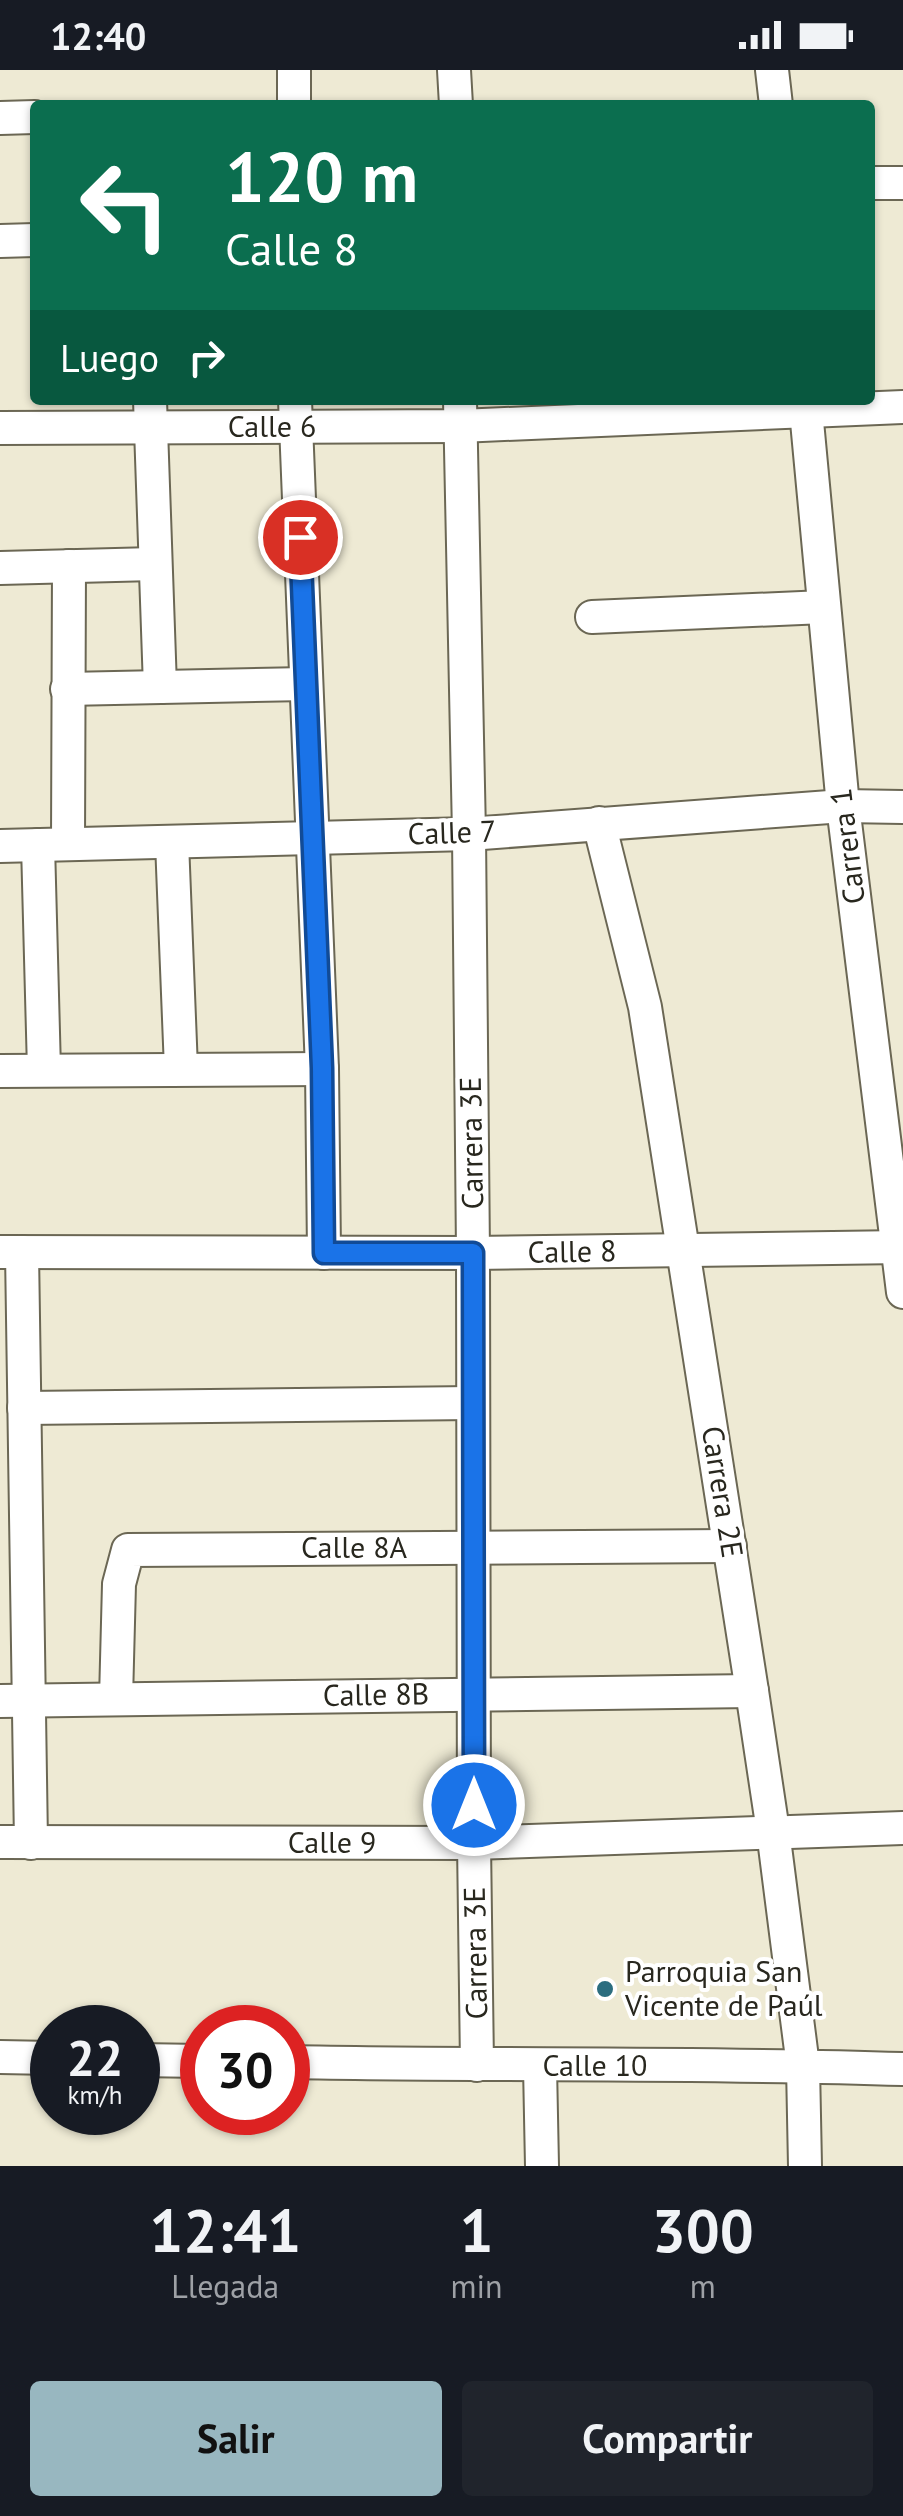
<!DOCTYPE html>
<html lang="es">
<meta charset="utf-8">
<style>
body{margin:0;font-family:"PT Sans",sans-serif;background:#20242c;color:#f1f3f6;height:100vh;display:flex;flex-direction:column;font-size:38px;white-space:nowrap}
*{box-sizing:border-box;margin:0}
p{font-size:32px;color:#9ea1a6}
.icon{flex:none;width:55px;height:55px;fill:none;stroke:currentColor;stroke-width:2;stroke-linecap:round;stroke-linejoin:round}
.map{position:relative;height:2096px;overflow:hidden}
.drawer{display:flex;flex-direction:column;background:#171b24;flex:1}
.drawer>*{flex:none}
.top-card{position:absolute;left:30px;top:30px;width:845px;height:305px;border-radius:10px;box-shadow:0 2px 8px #0004;background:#0b6e4f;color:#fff;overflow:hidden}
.speed{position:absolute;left:30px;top:1935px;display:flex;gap:20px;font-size:50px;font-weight:700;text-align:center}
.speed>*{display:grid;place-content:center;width:130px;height:130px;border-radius:50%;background:#171b24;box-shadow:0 2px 8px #0004;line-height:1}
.speed small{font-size:25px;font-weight:400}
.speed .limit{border:15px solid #d22;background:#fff;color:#111}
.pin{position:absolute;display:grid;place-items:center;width:85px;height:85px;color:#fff;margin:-42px;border:5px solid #fff;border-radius:50%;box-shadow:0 2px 10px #0007}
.me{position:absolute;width:110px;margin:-55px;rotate:0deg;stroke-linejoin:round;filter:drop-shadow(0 0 8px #0008)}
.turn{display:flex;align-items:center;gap:35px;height:210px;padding:0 30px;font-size:45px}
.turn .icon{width:130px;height:130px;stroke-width:2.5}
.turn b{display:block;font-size:70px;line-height:85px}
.then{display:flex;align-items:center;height:95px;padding:0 30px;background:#0003;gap:20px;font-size:38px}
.eta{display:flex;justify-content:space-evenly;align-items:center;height:170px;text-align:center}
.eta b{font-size:60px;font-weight:700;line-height:70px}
.cta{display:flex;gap:20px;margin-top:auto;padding:20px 30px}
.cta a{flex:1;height:115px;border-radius:10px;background:#98b7c0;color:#111;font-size:40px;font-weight:700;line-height:115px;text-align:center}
.cta a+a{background:#20242c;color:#f1f3f6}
.status{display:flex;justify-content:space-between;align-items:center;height:70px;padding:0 50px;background:#171b24;direction:ltr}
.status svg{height:28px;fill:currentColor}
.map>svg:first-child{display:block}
</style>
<div class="status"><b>12:40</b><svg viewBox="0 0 49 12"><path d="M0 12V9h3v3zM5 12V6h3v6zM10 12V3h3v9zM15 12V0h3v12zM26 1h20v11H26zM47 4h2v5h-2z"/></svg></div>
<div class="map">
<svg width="903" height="2096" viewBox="0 0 903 2096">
<rect width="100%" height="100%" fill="#eeead4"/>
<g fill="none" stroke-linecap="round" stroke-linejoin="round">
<g stroke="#6b6754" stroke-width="36">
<g id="minor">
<path d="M454 0 456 35"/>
<path d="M772 0 776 35"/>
<path d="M294 35V0"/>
<path d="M0 48 35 47"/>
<path d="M870 113H903"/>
<path d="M0 171 35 170"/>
<path d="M150 330 160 617"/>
<path d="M295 330 322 999 324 1183"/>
<path d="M460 330 469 764 473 1183 474 1773 477 1995"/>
<path d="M805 330 843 736 903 1222"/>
<path d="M0 358 460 356 903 337"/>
<path d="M0 498 154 494"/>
<path d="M592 547 824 537"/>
<path d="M67 619 306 614"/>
<path d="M599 753 645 937 752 1621 773 1761 803 1996 805 2096"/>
<path d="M172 772 181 999"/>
<path d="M68 774 69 496"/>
<path d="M38 775 44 1000"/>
<path d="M0 776 469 764 843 736 903 737"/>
<path d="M0 1001 322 999"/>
<path d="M0 1182 473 1183 903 1177"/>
<path d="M22 1182 31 1773"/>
<path d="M24 1338 472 1333"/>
<path d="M116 1629 119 1514 128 1480 730 1476"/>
<path d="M0 1631 752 1621"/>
<path d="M0 1772 474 1773 903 1758"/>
<path d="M0 1987 52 1988"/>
<path d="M138 1990 202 1991"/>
<path d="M288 1992C493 1996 698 1992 903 1999"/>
<path d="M540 1996 542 2096"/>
</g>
</g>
<use href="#minor" stroke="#fff" stroke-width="32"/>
</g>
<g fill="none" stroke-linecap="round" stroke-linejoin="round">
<g stroke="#114b97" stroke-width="25">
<path id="route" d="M300 467 322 998 324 1183H473L474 1735"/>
</g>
<use href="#route" stroke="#1a73e8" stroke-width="18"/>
</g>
<circle fill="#2b6d7f" stroke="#fff" stroke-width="4" cx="605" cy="1919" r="10"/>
<g text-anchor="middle" stroke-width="8" stroke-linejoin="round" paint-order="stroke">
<g font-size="30" fill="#28271e" stroke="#fff">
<text x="272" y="367">Calle 6</text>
<text transform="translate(452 763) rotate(-2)" y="10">Calle 7</text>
<text transform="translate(848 776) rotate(-97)" y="10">Carrera 1</text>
<text transform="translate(472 1073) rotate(-91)" y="10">Carrera 3E</text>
<text transform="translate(572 1182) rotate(-1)" y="10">Calle 8</text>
<text transform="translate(722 1422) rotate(81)" y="10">Carrera 2E</text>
<text x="354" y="1488">Calle 8A</text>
<text transform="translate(376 1625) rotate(-1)" y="10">Calle 8B</text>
<text x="332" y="1783">Calle 9</text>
<text transform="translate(476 1883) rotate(-91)" y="10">Carrera 3E</text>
<text x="595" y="2006">Calle 10</text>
</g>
<g font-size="30" fill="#28271e" stroke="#fff" text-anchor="start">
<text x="625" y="1912">Parroquia San<tspan x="625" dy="34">Vicente de Paúl</tspan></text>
</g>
</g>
</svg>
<div class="speed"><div>22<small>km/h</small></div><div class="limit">30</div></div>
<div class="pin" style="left:300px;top:467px;background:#d93025"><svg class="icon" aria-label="arrive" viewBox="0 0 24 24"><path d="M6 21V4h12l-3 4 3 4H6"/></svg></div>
<svg class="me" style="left:474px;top:1735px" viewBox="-20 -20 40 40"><circle r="17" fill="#1a73e8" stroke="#fff" stroke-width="3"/><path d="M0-11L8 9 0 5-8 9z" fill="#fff"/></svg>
<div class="top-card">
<div class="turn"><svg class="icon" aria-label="left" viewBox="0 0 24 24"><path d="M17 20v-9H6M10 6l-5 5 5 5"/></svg><div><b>120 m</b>Calle 8</div></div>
<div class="then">Luego<svg class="icon" aria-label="right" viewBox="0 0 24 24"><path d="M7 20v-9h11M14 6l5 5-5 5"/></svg></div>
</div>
</div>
<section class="drawer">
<div class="eta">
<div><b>12:41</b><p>Llegada</p></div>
<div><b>1</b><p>min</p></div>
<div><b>300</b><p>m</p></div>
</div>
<div class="cta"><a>Salir</a><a>Compartir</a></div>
</section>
